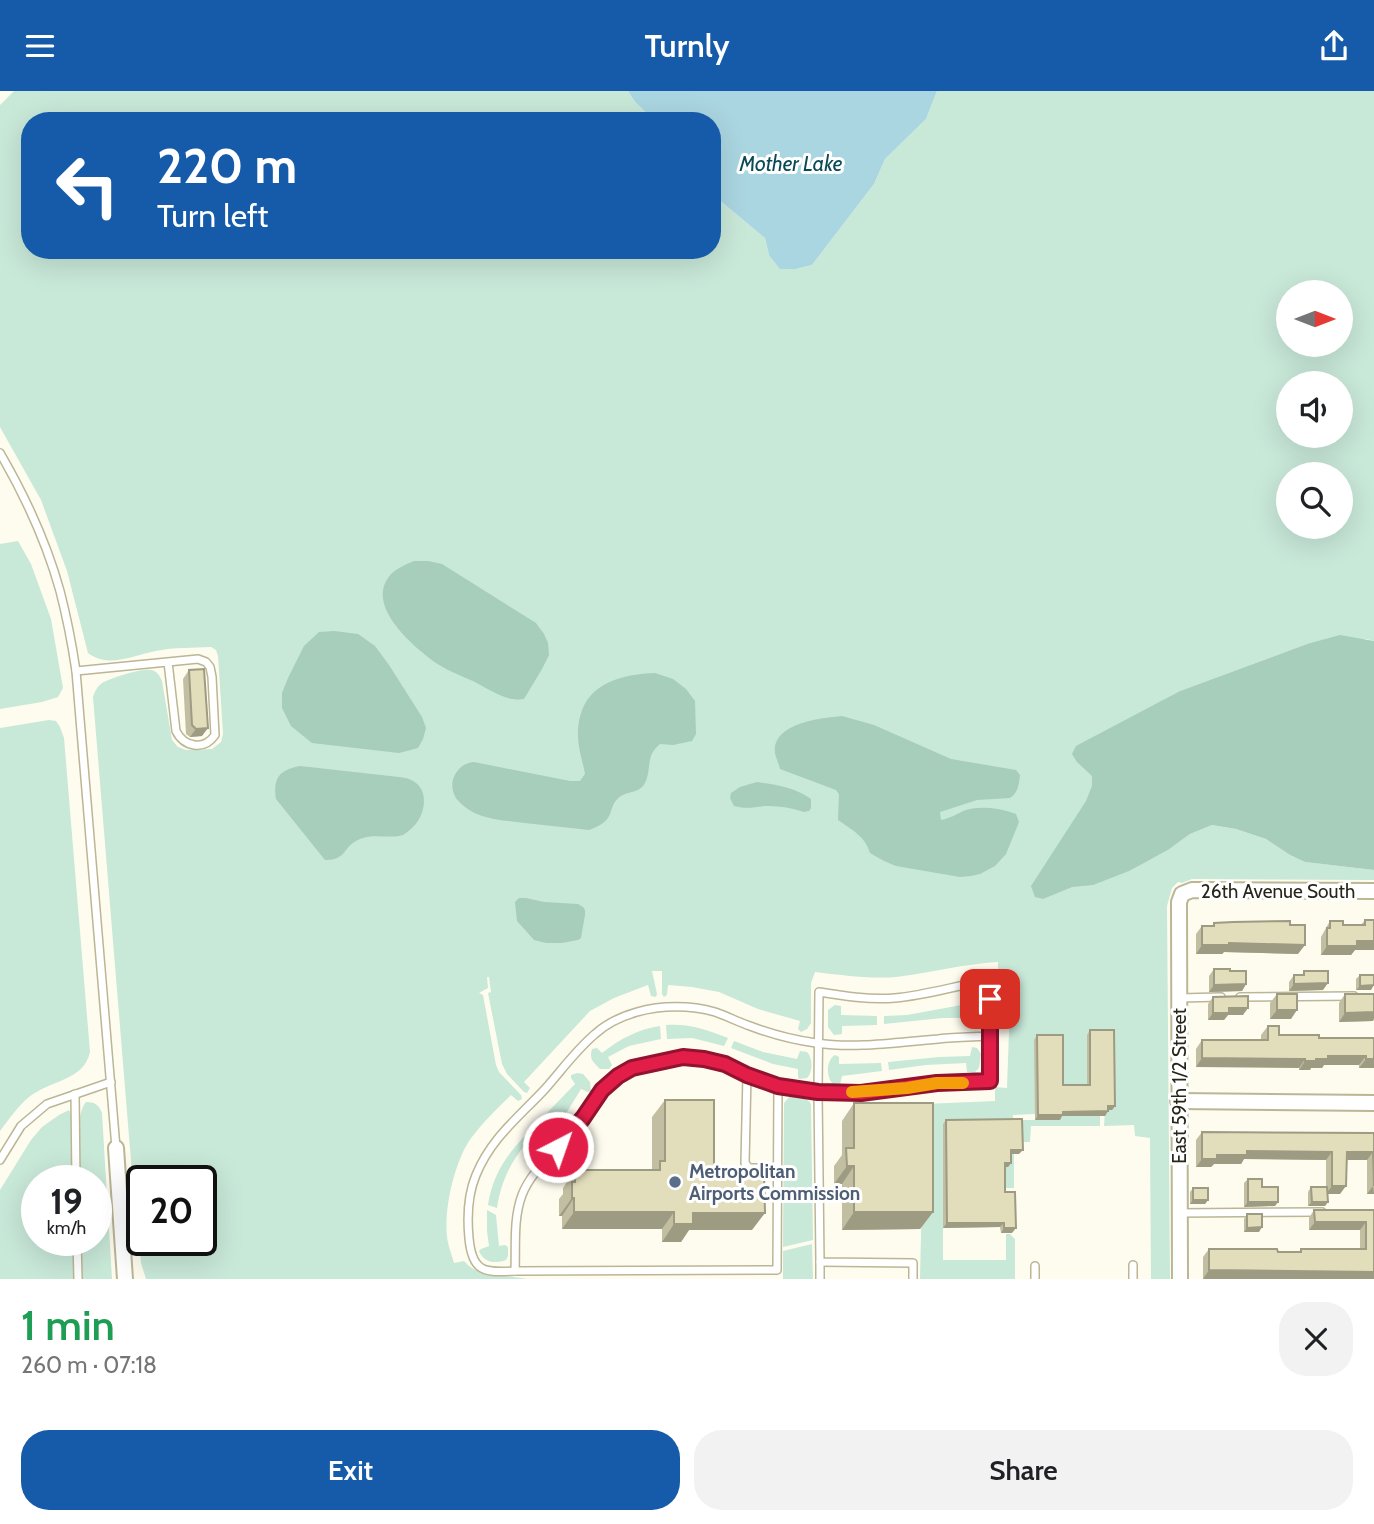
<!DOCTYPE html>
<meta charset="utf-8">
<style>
body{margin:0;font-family:Cabin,sans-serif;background:#f2f2f2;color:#202124;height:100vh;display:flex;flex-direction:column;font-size:26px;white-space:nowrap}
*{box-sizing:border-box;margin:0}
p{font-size:23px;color:#757577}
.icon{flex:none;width:38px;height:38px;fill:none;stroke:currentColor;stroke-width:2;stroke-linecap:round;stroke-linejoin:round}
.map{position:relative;height:1188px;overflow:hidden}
.panel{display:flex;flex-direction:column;background:#fff;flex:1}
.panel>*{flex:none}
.hud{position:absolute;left:21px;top:21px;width:700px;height:147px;border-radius:28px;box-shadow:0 7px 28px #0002;background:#165aaa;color:#fff;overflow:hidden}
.needle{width:46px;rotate:90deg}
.buttons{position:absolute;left:1276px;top:189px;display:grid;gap:14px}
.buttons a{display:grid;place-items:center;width:77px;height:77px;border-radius:50%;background:#fff;box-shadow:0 7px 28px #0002;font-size:35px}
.speed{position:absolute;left:21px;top:1074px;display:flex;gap:14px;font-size:35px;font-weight:700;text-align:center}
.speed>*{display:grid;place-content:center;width:91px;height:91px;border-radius:50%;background:#fff;box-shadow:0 7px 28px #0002;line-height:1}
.speed small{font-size:18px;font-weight:400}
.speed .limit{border:4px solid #111;border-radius:10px;background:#fff;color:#111}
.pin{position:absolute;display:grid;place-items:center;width:60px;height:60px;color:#fff;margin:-30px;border-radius:14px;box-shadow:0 4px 10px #0006}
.me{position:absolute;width:77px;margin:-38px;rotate:41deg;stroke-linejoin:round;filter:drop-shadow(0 0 5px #0008)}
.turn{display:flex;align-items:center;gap:24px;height:147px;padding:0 21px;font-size:32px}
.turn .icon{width:91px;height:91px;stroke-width:2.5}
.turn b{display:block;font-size:49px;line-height:60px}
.round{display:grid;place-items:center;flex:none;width:74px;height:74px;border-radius:28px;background:#f2f2f2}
.headline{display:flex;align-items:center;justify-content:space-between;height:119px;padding:0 21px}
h1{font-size:42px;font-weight:600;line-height:52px;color:#1e9e55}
.primary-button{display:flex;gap:14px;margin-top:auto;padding:14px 21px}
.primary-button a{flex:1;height:80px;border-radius:28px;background:#165aaa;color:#fff;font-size:28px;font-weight:600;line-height:80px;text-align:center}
.primary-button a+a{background:#f2f2f2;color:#202124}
header{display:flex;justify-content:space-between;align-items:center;height:91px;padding:0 21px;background:#165aaa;color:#fff;font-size:32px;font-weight:600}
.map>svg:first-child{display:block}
</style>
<header><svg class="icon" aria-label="menu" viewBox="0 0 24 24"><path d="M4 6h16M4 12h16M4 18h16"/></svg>Turnly<svg class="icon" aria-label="share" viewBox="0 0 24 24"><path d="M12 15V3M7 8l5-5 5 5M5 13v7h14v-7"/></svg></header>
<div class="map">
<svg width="1374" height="1188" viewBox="0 0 1374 1188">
<rect width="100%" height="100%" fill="#fefcef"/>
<g fill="#c8e8d8" fill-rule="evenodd">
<path d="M14 0H628L635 11 655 30H30V159H712V103L765 147 769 164 796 178 812 174 874 93 885 68 926 28 937 0H1374V550L1366 548 1307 553 1180 600 1127 629 1151 768 1168 759 1190 743 1212 734 1236 738 1266 748 1290 764 1305 771 1374 779V789L1192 788 1182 792 1178 791 1172 797 1167 815 1170 1188H1151L1150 1047 1135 1045 1134 1034 1104 1035 1105 1019 1087 944V1019H1060L1035 949V1023L1013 1024 1014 1058 943 1033V1169H1006V1143H1010L1015 1148V1188H920L924 1013 995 1010V996L1007 997 1011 885 998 884V871C963 873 930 882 896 886 869 888 841 884 815 881L811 892V932L807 938 801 941 798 938 800 930 758 918 719 901 692 896 668 894 667 904 664 906 662 903V880H652L657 903 656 906 651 905 648 894 614 907 590 920 524 991 530 997 527 1002 524 1001 507 983 502 973 488 902 491 901 489 886H487L488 897 479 902 483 904 496 974 499 981 521 1004 522 1008 518 1010 511 1004C496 1019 481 1033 469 1050 454 1074 444 1117 447 1146 448 1155 452 1164 454 1172L464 1170C479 1188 504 1183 527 1188H146L141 1172 136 1116 142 1101V1150H201V1090H152V1085L136 1086 132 1082 93 606C95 600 97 596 102 592 111 587 141 577 151 579 157 580 160 585 162 590L172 649 178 656 186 659 212 658 221 651 223 643 218 565 216 559 211 556C193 557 174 556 156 560 133 564 109 578 88 562L67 480 41 409 0 336V14ZM1288 201H1340V254H1288ZM1288 292H1340V345H1288ZM1288 383H1340V436H1288Z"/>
<path d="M18 450 31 473 51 528 63 597 58 606 42 611 0 618V453Z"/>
<path d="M49 629 56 630 60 636 64 647 90 961C84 990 50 989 29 1006 18 1015 9 1028 0 1040V637Z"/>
<path d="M969 901H976L982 908 981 932 976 936H968L967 927H943L884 933V925L907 924 967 913 966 904Z"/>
<path d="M835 914 841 915V924L877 925V934L842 935V943L834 944 828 936V919Z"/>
<path d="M666 934C688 932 708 939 728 947L724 955 692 947 667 948Z"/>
<path d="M660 935 661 948 629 955 608 966 612 974 609 978H600C593 971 589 968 592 958L597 957 602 962C620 948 638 938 660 935Z"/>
<path d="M734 950 763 961 797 968 800 960 807 961C813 967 813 981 807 987L799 988 798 986V978L773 973 731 957Z"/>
<path d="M972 956 977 957 981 963 979 977 974 982 967 981 966 972 926 974 889 979 888 971 939 966 970 965Z"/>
<path d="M835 964 839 966V973L881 972 882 980 842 985 840 994 833 993C826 986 826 969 835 964Z"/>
<path d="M577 982 583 983 590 991 591 1000 588 1001 581 998 567 1021 554 1030 547 1022 575 993 571 987V984Z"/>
<path d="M790 1005 803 1006 810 1011 811 1014 813 1149 783 1156 784 1012Z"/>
<path d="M86 1011C95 1011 99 1014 102 1022L112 1188H81L80 1150H96V1090H79C79 1073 75 1022 86 1011Z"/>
<path d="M69 1019 72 1026 73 1090H37V1150H74V1188H0V1099L31 1049 42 1036 59 1024Z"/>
<path d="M1060 1025H1100V1035H1031L1030 1051H1020L1019 1029H1059Z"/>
<path d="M543 1026 550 1033C520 1052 502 1082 497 1117L488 1114C494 1074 516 1054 543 1026Z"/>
<path d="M1014 1063V1097H1001V1076L1008 1064Z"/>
<path d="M487 1119 496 1124 499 1155 505 1154 508 1156V1165L506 1169C495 1173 484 1172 479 1160L481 1158 489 1155 487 1140Z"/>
<path d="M812 1153 813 1188H783V1160Z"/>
</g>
<g fill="#a7cdbb">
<path d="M414 470H428L442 473 536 532 544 543 548 552 549 564 542 578 524 608C507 611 490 599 475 591 462 585 448 580 436 572 414 556 367 517 388 487 394 478 405 474 414 470Z"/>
<path d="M334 540 358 543 375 555 389 574 422 626 426 637 423 648 418 657 399 662 312 652 291 635 282 617V602L288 587 304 555 319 541Z"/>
<path d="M1340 544 1374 550V779L1305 771 1290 764 1266 748 1236 738 1212 734 1190 743 1168 759 1129 780 1093 794 1072 796 1043 808 1035 806 1031 795 1086 710 1092 695V685L1077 671 1072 663 1076 655 1180 600 1307 553Z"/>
<path d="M655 582 673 588 686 598 695 610 696 643 692 650 673 654 660 653C645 665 652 677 645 692 640 702 629 700 621 705 605 716 619 729 589 739 568 737 546 734 525 732 509 730 491 729 477 723 471 721 459 712 456 707 446 691 458 672 474 671L570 690H580L585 683C583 671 578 658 578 645 578 596 613 584 655 582Z"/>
<path d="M842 625 874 634 951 668 1016 679 1020 684C1019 693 1018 702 1010 707L977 709 940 721 941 729C950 727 956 724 963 720 979 714 1001 717 1016 723L1019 731 1006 763 995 775 980 783 971 785 960 786 896 775 884 770 870 762C865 745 852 739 838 729L839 703 836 699 780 678C779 673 776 667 775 662 772 632 821 627 842 625Z"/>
<path d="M300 675 399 686C402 686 406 687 409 688 431 696 426 725 412 737 410 739 405 743 403 744 390 748 373 742 360 748 342 755 348 769 325 769L276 708C273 687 279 679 300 675Z"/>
<path d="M757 691C777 694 794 696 811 708V717L809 720 804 721C793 717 780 715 769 715 753 715 751 719 734 715L730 707 731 702 740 696Z"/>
<path d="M519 807H526L544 811 578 813 583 816 585 819V824L581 847 578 849 562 852H546L534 849 517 830 515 811Z"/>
</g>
<path fill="#aad6e1" d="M628 0H937L926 28 885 68 874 93 812 174 796 178H780L769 164 765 147 712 103V30H655L635 11Z"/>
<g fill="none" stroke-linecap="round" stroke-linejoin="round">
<g stroke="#bbb695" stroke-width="10">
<g id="service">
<path d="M0 362C25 405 47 453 60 500 67 527 72 553 76 580L116 1057"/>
<path d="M76 580 198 568 206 571 210 576 212 586 215 644C204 660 184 656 176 640L168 571"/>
<path d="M1240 906 1354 905"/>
<path d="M1179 907 1221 906"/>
<path d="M683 966C698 967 712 968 726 973 744 980 760 988 778 995L777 1179 515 1180C516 1155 513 1128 522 1104 532 1078 555 1063 572 1041 588 1023 600 996 620 983 639 972 662 970 683 966Z"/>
<path d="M747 983 745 1072 749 1077H777"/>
<path d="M778 995 818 1001H861L937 992 990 990 991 889C958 894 927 904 895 907 869 909 844 905 819 901L818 1001 820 1171 913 1172V1188"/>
<path d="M75 1003 76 1090"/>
<path d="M0 1069 21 1035 47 1013 111 991"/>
<path d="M1180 1122 1322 1121"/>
<path d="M77 1150 78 1188"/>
<path d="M1133 1174V1188"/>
<path d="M1035 1175V1188"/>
<path d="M515 1180C484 1182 472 1181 469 1147 467 1126 468 1103 476 1084 491 1047 519 1026 545 998 561 980 576 959 595 943 606 933 623 925 637 921 661 914 691 914 715 921 727 925 738 931 750 935 771 943 794 949 816 952 856 958 898 951 938 948 955 946 973 946 991 945"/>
<path d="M820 1188V1171"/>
</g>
</g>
<g stroke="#bbb695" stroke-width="18">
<g id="minor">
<path d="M1178 1010 1374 1012"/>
<path d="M116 1057 125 1188"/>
<path d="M1180 1188 1179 811 1182 803 1192 799 1374 800"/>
</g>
</g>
<use href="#service" stroke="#fff" stroke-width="7"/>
<use href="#minor" stroke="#fff" stroke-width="14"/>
</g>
<g fill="#c2bea1">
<path d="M189 579 202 645 190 646 186 643 183 588Z"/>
<path d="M1365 829 1374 859H1355L1351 864H1321V846L1330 830 1343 834H1361Z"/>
<path d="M1214 832 1290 834 1298 863 1224 861 1222 863H1196V843L1202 835H1212Z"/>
<path d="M1214 878 1230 880 1246 893 1242 900 1209 901V885Z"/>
<path d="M1304 880 1323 899 1289 900V891L1294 884H1302Z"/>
<path d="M1360 884 1371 899H1356V888Z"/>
<path d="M1277 903 1291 928H1270V912Z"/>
<path d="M1345 903 1373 930 1339 931V912Z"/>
<path d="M1213 906 1243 924H1228L1224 929H1208V913Z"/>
<path d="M1268 935 1279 944 1319 947H1374V977H1359V974H1324L1322 977H1311L1310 979H1299V977L1294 976H1196V958L1202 949H1261V944Z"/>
<path d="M1090 939 1115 1015 1112 1019H1108L1105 1025H1062L1060 1029H1035L1034 949 1037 944 1063 994H1087V944Z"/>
<path d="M665 1009 752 1139H689L681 1151H662V1138H562V1125H559V1108L563 1103V1097L575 1079H652V1026Z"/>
<path d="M854 1012 933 1121 920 1138 842 1139V1093H834V1075L842 1064V1030Z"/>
<path d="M946 1029 1019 1063H1011V1072L1008 1076H1005V1101L1012 1142H1001L1000 1136 943 1137V1033Z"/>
<path d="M1202 1041 1374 1042V1103H1367V1069H1347L1340 1103H1328V1111L1325 1115H1308V1101L1311 1096H1326V1069L1244 1068 1241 1073H1214L1211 1076H1196V1049Z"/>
<path d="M1248 1088 1262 1096 1278 1111 1275 1115 1244 1116V1092Z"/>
<path d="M1193 1097 1208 1109 1205 1113H1190V1101Z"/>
<path d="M1314 1119H1374V1188H1203V1166L1209 1158 1278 1161H1299L1301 1158H1360V1139H1309V1127Z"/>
<path d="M1247 1123 1259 1141H1244V1128Z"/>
</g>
<g fill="#9e9b83">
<path d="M208 637 202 645 190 646 196 638Z"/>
<path d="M1357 850H1374V859H1355L1351 864H1321L1327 855Z"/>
<path d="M1229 852 1305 854 1298 863 1224 861 1222 863H1196L1202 854Z"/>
<path d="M1328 892 1323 899 1289 900 1294 893Z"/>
<path d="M1246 893 1242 900 1209 901 1214 894Z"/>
<path d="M1374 894 1371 899H1356L1360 895Z"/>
<path d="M1229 917H1248L1243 924H1228L1224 929H1208L1213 922Z"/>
<path d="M1277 919H1297L1291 928H1270Z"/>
<path d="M1374 921V928L1373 930 1339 931 1345 922Z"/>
<path d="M1328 965H1366L1359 974H1324L1322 977H1311L1310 979H1299L1305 970Z"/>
<path d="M1202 967 1305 968 1299 977 1196 976Z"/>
<path d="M1366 968H1374V977H1359Z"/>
<path d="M1108 1015H1115L1112 1019H1105Z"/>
<path d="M1108 1020 1105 1025H1062L1060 1029H1035L1038 1024 1063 1021Z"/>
<path d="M1011 1059H1023L1019 1063H1008Z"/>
<path d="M1247 1060 1332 1061 1326 1069 1244 1068 1241 1073H1214L1211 1076H1196L1202 1068Z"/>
<path d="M1347 1061H1373L1367 1069H1341Z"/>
<path d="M1005 1072H1011L1008 1076H1001Z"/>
<path d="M847 1075H854L842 1093H834Z"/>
<path d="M1332 1095H1346L1340 1103H1326Z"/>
<path d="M1373 1095 1374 1103H1367Z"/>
<path d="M572 1107H574L562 1125H559Z"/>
<path d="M1193 1109H1208L1205 1113H1190Z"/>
<path d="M1248 1111H1278L1275 1115 1244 1116Z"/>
<path d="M1312 1111H1328L1325 1115H1308Z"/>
<path d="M574 1121H674L662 1138H562Z"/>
<path d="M854 1121H933L920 1138 842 1139Z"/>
<path d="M693 1122H765L752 1139H689L681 1151H662L674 1133Z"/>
<path d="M1315 1131H1366L1360 1139H1309Z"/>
<path d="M947 1132H1004L1000 1136 943 1137Z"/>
<path d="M1262 1136 1259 1141H1244L1247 1137Z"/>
<path d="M1004 1137H1016L1012 1142H1001Z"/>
<path d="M1209 1179 1374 1181V1188H1203Z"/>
</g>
<g fill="#e2ddbb" stroke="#9e9b83" stroke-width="2">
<path d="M204 578 208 637 196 638 192 634 189 579Z"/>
<path d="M1365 829H1374V850H1357V855H1327V837H1330V830H1343V834H1365Z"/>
<path d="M1290 830V834H1305V854L1229 852V854H1202V835H1214V832L1233 831Z"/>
<path d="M1214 878H1230V880H1246V893L1214 894Z"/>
<path d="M1304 880H1328V892L1294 893V884H1304Z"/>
<path d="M1360 884H1374V894L1360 895Z"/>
<rect x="1277" y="903" width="20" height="16"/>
<path d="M1345 903H1374V921L1345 922Z"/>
<path d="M1248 905V917H1229V922H1213V906Z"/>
<path d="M1268 935H1279V944H1319V947H1374V968H1366V965H1328V968H1316V970H1305V968H1300L1202 967V949H1268Z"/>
<path d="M1090 939H1114L1115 1015H1108V1020L1063 1021V1024H1038L1037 944H1063V994H1090Z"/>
<path d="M665 1009H714V1083H764L765 1122H693V1133H674V1121H574V1107H572V1091H575V1079H660V1070H665Z"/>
<path d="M854 1012H933V1121H854V1075H847L846 1057H854Z"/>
<path d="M1022 1028 1023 1059H1011V1072H1005V1101H1015L1016 1137H1004V1132H947L946 1029Z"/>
<path d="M1202 1041 1374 1042V1095L1373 1061H1347L1346 1095H1332V1061L1247 1060V1064H1217V1068H1202Z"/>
<path d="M1248 1088H1262V1096H1278V1111H1248Z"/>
<path d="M1311 1096H1327L1328 1111H1312Z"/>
<rect x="1193" y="1097" width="15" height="12"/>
<path d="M1314 1119H1374V1181L1209 1179V1158H1277L1278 1161H1301V1158H1366V1131H1315Z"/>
<path d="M1247 1123H1262V1136L1247 1137Z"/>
</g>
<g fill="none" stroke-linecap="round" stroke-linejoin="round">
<g stroke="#92132f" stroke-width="18">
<path id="route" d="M558 1056 583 1027 602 999 618 985 632 977 683 966 704 968 725 973 747 984 778 995 818 1001 861 1002 937 992 990 990V908"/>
</g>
<use href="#route" stroke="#e11d48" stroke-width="12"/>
<path stroke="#f59e0b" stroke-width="12" d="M852 1001 907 997 937 992H963"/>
</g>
<circle fill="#5c6f8a" stroke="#fff" stroke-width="2.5" cx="675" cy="1091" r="7"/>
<g text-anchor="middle" stroke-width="6" stroke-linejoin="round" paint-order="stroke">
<g font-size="19" fill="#282619" stroke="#fff">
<text x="1278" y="807">26th Avenue South</text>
<text transform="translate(1179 995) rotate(-90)" y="7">East 59th 1/2 Street</text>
</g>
<g font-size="19" font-weight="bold" fill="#4e5e75" stroke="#fff" text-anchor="start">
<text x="689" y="1087">Metropolitan<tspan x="689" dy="22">Airports Commission</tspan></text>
</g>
<g font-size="21" font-style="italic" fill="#094a56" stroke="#fff">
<text x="791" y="80">Mother Lake</text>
</g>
</g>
</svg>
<div class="buttons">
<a><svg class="needle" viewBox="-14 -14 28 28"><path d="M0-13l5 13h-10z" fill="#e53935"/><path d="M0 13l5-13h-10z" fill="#757577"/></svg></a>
<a><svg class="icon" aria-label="sound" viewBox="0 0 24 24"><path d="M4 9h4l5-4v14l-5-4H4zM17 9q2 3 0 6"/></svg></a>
<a><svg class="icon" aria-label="search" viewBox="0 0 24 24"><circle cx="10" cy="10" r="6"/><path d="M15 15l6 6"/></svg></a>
</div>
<div class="speed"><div>19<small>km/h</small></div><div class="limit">20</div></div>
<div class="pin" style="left:990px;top:908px;background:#d93025"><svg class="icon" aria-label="arrive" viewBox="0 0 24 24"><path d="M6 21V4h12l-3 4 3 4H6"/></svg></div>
<svg class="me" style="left:558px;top:1056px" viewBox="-20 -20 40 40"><circle r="17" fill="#e11d48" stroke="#fff" stroke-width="3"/><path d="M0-11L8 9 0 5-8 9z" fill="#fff"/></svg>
<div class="hud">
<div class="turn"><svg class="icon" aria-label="left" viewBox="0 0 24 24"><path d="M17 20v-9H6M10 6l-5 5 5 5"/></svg><div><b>220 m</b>Turn left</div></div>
</div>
</div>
<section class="panel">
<div class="headline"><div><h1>1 min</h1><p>260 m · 07:18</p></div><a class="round"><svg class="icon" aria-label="close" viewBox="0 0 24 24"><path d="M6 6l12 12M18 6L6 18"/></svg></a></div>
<div class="primary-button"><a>Exit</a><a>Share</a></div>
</section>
